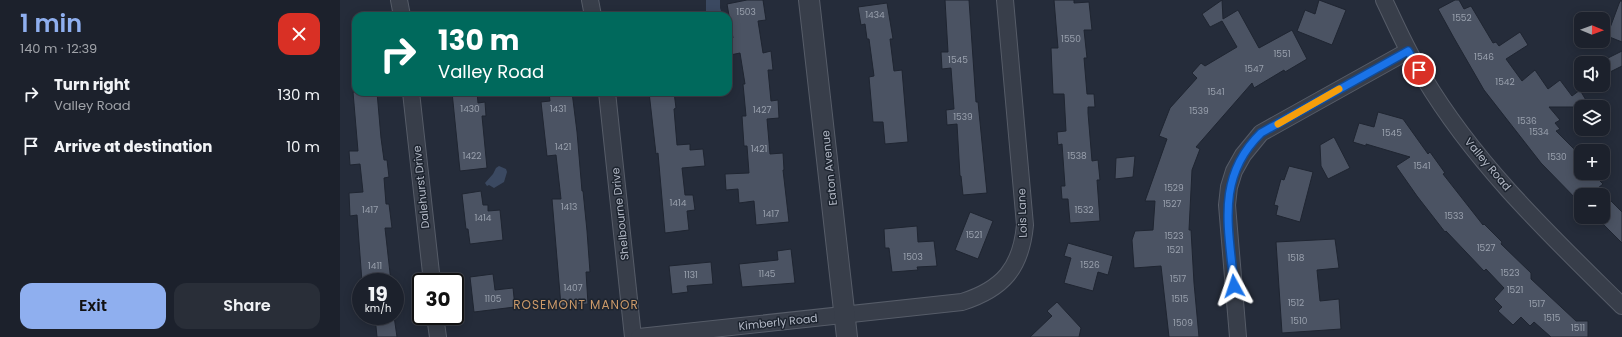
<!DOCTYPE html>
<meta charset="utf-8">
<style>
body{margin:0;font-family:Poppins,sans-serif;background:#292e38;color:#f1f3f6;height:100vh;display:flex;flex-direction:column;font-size:15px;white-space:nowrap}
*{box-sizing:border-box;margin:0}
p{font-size:13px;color:#a0a3a9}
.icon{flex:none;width:22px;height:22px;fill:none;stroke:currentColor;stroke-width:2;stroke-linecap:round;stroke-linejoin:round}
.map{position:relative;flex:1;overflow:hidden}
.side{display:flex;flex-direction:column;background:#1c212c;width:340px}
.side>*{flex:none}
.hud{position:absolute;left:12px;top:12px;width:380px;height:84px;border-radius:12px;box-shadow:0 2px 10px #0003,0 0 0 1px #3a3e48;background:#00695c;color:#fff;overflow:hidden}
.needle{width:26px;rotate:91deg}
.buttons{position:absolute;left:1234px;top:12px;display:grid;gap:8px}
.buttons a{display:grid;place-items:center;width:36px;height:36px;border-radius:8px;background:#1c212c;box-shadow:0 2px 10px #0003,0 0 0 1px #3a3e48;font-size:20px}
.speed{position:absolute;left:12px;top:273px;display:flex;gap:8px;font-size:20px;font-weight:700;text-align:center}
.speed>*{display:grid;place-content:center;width:52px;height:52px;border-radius:50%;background:#1c212c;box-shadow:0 2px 10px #0003,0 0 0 1px #3a3e48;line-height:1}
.speed small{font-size:10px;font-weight:400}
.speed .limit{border:2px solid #111;border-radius:6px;background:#fff;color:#111}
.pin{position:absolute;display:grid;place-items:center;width:34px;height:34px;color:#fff;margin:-17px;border:2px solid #fff;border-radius:50%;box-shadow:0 1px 4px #0007}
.me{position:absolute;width:44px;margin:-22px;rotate:355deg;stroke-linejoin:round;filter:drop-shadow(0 0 3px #0008)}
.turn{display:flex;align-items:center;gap:14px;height:84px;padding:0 20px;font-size:18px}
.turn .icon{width:52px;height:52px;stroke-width:2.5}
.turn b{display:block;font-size:28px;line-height:34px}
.round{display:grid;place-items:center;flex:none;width:42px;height:42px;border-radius:12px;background:#292e38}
.summary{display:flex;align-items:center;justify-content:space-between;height:68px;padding:0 20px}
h1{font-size:24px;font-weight:600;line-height:30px;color:#8fafef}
.primary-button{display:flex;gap:8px;margin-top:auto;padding:8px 20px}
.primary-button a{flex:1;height:46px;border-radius:12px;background:#8fafef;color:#111;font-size:16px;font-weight:600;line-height:46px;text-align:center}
.primary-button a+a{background:#292e38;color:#f1f3f6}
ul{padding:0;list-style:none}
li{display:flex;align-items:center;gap:12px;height:52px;padding:0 20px}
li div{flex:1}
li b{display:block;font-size:15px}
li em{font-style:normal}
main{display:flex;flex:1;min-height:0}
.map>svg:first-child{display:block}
</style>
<main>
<section class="side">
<div class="summary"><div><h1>1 min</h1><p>140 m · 12:39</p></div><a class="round" style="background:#d93025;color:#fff"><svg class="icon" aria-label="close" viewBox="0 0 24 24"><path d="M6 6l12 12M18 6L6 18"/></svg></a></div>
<ul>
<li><svg class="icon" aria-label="right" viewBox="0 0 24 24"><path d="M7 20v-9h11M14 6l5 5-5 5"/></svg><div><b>Turn right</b><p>Valley Road</p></div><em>130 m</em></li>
<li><svg class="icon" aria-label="arrive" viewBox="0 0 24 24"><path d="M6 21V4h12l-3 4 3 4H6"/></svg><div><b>Arrive at destination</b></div><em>10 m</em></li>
</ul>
<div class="primary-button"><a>Exit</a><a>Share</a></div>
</section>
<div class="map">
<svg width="1282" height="337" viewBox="0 0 1282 337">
<rect width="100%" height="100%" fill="#252c3a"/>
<g fill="#3b4961">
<path d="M366 0H380V8L383 16H368L366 11Z"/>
<path d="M159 166 166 169 167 172 164 182 154 188 149 185 147 186 145 183 153 174 156 168Z"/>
</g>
<g fill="#4b5363" stroke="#1f2531">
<path d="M407 0H423L426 20 418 21 423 53 431 51 433 70H428L431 101 438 100 439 118 427 119 430 154 443 153 444 170H443L449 222 416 225 414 201 399 203 398 189 386 190 385 174 409 173 407 146H404L402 116H406L403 84H405L400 53 390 55 388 39 393 38 387 4Z"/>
<path d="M605 0H629L636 102H638L647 193 623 195 621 176H620L617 124 607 125 606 110 614 109 611 68 602 69 601 52H608Z"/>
<path d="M714 0H734V3L749 2 752 30H744L747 58H744L747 94H754L755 107H748V113L752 161 758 160 760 180H757L760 221 730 223 728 199H722L721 186H725L722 144 718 145 717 132 726 131 724 94H713L711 48H718Z"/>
<path d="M882 0 883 19 898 10 919 48 952 30 967 59 945 72 944 70 914 88 912 83 856 147 860 149 852 170 849 230H851L854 283 859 337H829L821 266 794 268 792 240 795 231 813 230 815 201H805L827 139 819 136 830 108 857 78 852 73 861 63 865 66 897 47 882 21 870 27 862 14Z"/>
<path d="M979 0 1006 10 992 45 957 31 965 10 975 14Z"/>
<path d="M1115 0H1119L1124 9 1131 6 1153 43 1156 42 1159 46 1180 32 1188 45 1166 59 1182 81 1195 70 1208 89 1220 80 1232 96 1240 90 1250 107H1209L1220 120 1215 123 1220 129 1216 131 1241 156V173H1256L1254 175 1263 184 1258 188 1282 212V243L1256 217H1263V195H1241V204L1201 163 1144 90 1114 38 1098 9Z"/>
<path d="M1280 1H1282V42L1267 36Z"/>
<path d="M547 3 553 39H550L554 71 562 70 568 142 545 144 543 122H533L529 77 534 76 529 39H527L525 24 521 25 518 7Z"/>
<path d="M1282 51V66L1270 72 1264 60Z"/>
<path d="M13 92H37L41 138 44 160H47L49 177 44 178 46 204H49L52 228H45L51 282H22L17 215 10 216 9 193 23 192 20 164 10 165 9 151H18Z"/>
<path d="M112 92H137L138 103 145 102 146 116H142L147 168 120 171Z"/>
<path d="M209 92H232L237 132 242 191H243L247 231 250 272H246L248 304 221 306 212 199H221L216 155 207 156 201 102 210 101Z"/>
<path d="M309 92H334L336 108 334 109 337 145 350 144V150L363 149 365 166 342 168 345 195H353L355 210 347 211 349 230 325 233 318 153 316 154Z"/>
<path d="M1038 112 1063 119 1088 154 1090 152 1105 173 1103 174 1143 225 1144 224 1162 242 1161 244 1191 273V279L1236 321H1248V337H1211L1194 322 1190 326 1181 317 1173 325 1158 311 1162 307 1154 299 1164 288 1146 269 1144 271 1106 231 1105 232 1077 196 1056 166 1070 157 1026 144V146L1013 142 1019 123 1034 127Z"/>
<path d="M994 137 1010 168 988 179 981 166 980 145Z"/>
<path d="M795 156 793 177 775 179 776 158Z"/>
<path d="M949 166 973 172 960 222 936 215 938 206 934 205 941 179 944 180Z"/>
<path d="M141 191 143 205H148V211L160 210 163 240 130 244 128 229H126L122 194Z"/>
<path d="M630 212 653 221 638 259 615 250Z"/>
<path d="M577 226 578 242 594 241 597 266 577 267 578 270 552 272 549 248H545L544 229Z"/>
<path d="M995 239 999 268 977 270 980 301 999 299 1001 329 942 333 936 242Z"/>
<path d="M728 243 773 256 768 275 758 272 753 291 724 283 731 258 724 256Z"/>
<path d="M451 249 455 283 402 287 399 264 438 260 437 251Z"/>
<path d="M371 262 373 284 347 286 348 292 332 294 329 266Z"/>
<path d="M153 274 155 290 173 288 175 307 134 312 130 277Z"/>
<path d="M717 302 741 328 739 337H690L712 316 707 311Z"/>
<path d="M35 316H54L57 337H37Z"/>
</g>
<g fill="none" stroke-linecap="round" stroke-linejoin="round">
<g stroke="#565c68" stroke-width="18">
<g id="minor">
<path d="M59 0 62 16"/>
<path d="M250 0 253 16"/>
<path d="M1044 0C1057 27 1068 53 1084 78 1136 165 1210 235 1282 306"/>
<path d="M71 92 92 282"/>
<path d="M267 92 293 337"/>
<path d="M95 316 98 337"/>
<path d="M299 337 622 302C663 289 681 268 685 225L665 0"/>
<path d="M898 337 887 205 889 187 894 171 903 155 921 133 1068 51"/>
</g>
</g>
<g stroke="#565c68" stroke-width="22">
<path id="tertiary" d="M469 0 507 337"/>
</g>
<use href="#minor" stroke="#383e4a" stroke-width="16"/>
<use href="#tertiary" stroke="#383e4a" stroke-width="20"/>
</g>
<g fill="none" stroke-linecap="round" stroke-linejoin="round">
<g stroke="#114b97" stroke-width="10">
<path id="route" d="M894 286C889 228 875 178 921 133L1068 51 1079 70"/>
</g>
<use href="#route" stroke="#1a73e8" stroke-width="7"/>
<path stroke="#f59e0b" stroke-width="7" d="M938 124 999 89"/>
</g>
<g text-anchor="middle" stroke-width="3" stroke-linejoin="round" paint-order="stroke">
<g font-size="9" fill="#99a0ad">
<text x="406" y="15">1503</text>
<text x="535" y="18">1434</text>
<text x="1122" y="21">1552</text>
<text x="731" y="42">1550</text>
<text x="942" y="57">1551</text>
<text x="1144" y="60">1546</text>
<text x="618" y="63">1545</text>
<text x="914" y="72">1547</text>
<text x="1165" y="85">1542</text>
<text x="876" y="95">1541</text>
<text x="130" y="112">1430</text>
<text x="218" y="112">1431</text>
<text x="422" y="113">1427</text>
<text x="859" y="114">1539</text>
<text x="623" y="120">1539</text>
<text x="1187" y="124">1536</text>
<text x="1199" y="135">1534</text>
<text x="1052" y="136">1545</text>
<text x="223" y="150">1421</text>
<text x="419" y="152">1421</text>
<text x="132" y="159">1422</text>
<text x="737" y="159">1538</text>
<text x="1217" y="160">1530</text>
<text x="1082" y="169">1541</text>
<text x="834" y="191">1529</text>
<text x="338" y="206">1414</text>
<text x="832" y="207">1527</text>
<text x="229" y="210">1413</text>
<text x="30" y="213">1417</text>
<text x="744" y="213">1532</text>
<text x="431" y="217">1417</text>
<text x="1114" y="219">1533</text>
<text x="143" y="221">1414</text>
<text x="634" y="238">1521</text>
<text x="834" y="239">1523</text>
<text x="1146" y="251">1527</text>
<text x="835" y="253">1521</text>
<text x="573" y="260">1503</text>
<text x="956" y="261">1518</text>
<text x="750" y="268">1526</text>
<text x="35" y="269">1411</text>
<text x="1170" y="276">1523</text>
<text x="427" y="277">1145</text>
<text x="351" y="278">1131</text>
<text x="838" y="282">1517</text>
<text x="233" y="291">1407</text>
<text x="1175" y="293">1521</text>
<text x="153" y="302">1105</text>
<text x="840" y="302">1515</text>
<text x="956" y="306">1512</text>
<text x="1197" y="307">1517</text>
<text x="1212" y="321">1515</text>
<text x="959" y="324">1510</text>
<text x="843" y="326">1509</text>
<text x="1238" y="331">1511</text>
</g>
<g font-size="11" fill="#b3b9c6" stroke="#1d242f">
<text transform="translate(1148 164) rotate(50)" y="4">Valley Road</text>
<text transform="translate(489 168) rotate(-96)" y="4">Eaton Avenue</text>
<text transform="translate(81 187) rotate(-96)" y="4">Dalehurst Drive</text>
<text transform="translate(682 213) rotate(-92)" y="4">Lois Lane</text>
<text transform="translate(280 214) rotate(-96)" y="4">Shelbourne Drive</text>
<text transform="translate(438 322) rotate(-6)" y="4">Kimberly Road</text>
</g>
<g font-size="12" letter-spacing="1" fill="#cb9969" stroke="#1d242f">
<text x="236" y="309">ROSEMONT MANOR</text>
</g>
</g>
</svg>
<div class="buttons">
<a><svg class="needle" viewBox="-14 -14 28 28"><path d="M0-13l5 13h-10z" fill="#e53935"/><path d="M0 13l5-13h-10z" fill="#a0a3a9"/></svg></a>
<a><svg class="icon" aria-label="sound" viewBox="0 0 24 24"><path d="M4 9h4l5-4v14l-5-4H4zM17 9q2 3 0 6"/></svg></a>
<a><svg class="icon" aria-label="layers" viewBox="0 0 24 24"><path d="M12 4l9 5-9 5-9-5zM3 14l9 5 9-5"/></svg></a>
<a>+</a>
<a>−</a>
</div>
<div class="speed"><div>19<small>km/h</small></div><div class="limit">30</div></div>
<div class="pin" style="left:1079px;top:70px;background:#d93025"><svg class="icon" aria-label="arrive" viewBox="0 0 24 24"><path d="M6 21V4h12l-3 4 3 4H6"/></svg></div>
<svg class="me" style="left:894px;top:286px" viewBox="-20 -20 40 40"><path d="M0-17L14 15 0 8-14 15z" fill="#1a73e8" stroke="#fff" stroke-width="4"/></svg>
<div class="hud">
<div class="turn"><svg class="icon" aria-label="right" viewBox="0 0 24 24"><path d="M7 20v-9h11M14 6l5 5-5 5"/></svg><div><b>130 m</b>Valley Road</div></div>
</div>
</div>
</main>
